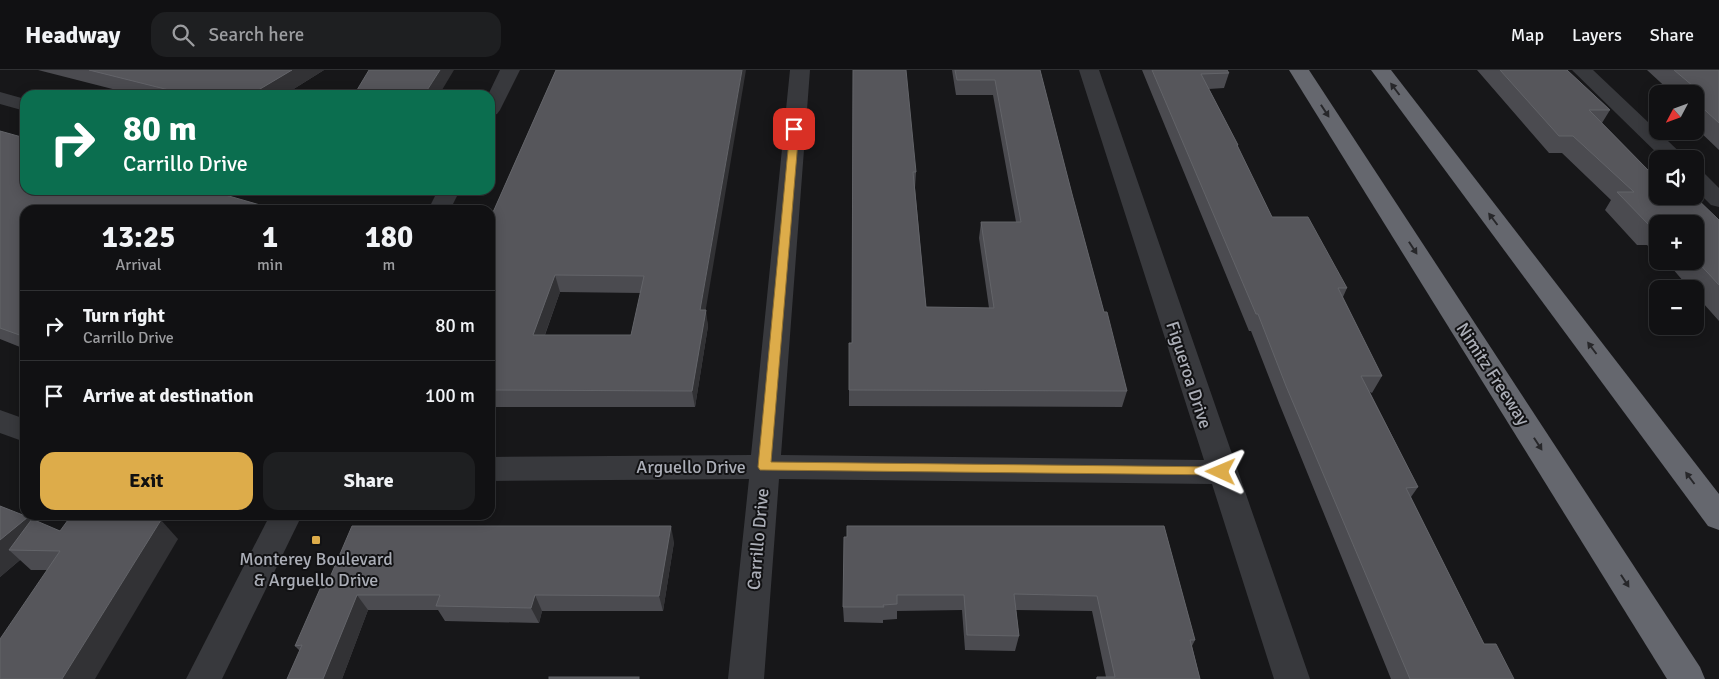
<!DOCTYPE html>
<meta charset="utf-8">
<style>
body{margin:0;font-family:Signika,sans-serif;background:#1e1f21;color:#f1f3f6;height:100vh;display:flex;flex-direction:column;font-size:19px;white-space:nowrap}
*{box-sizing:border-box;margin:0}
p{font-size:16px;color:#9c9da0}
.icon{flex:none;width:28px;height:28px;fill:none;stroke:currentColor;stroke-width:2;stroke-linecap:round;stroke-linejoin:round}
.map{position:relative;flex:1;overflow:hidden}
.details{position:absolute;left:20px;top:135px;width:475px;height:315px;display:flex;flex-direction:column;background:#111113;border-radius:15px;box-shadow:0 2px 12px #0003,0 0 0 1px #303133}
.details>*{flex:none}
.guide{position:absolute;left:20px;top:20px;width:475px;height:105px;border-radius:15px;box-shadow:0 2px 12px #0003,0 0 0 1px #303133;background:#0b6e4f;color:#fff;overflow:hidden}
.needle{width:32px;rotate:229deg}
.buttons{position:absolute;left:1649px;top:15px;display:grid;gap:10px}
.buttons a{display:grid;place-items:center;width:55px;height:55px;border-radius:10px;background:#111113;box-shadow:0 2px 12px #0003,0 0 0 1px #303133;font-size:25px}
.pin{position:absolute;display:grid;place-items:center;width:42px;height:42px;color:#fff;margin:-21px;border-radius:10px;box-shadow:0 2px 8px #0006}
.me{position:absolute;width:55px;margin:-28px;rotate:271deg;stroke-linejoin:round;filter:drop-shadow(0 0 4px #0008)}
.turn{display:flex;align-items:center;gap:18px;height:105px;padding:0 20px;font-size:22px}
.turn .icon{width:65px;height:65px;stroke-width:2.5}
.turn b{display:block;font-size:35px;line-height:42px}
.eta{display:flex;justify-content:space-evenly;align-items:center;height:85px;text-align:center}
.eta b{font-size:30px;font-weight:700;line-height:35px}
.cta{display:flex;gap:10px;margin-top:auto;padding:10px 20px}
.cta a{flex:1;height:58px;border-radius:15px;background:#ddac4a;color:#111;font-size:20px;font-weight:700;line-height:58px;text-align:center}
.cta a+a{background:#1e1f21;color:#f1f3f6}
ul{padding:0;list-style:none}
li{display:flex;align-items:center;gap:15px;height:70px;padding:0 20px;border-top:1px solid #303133}
li div{flex:1}
li b{display:block;font-size:19px}
li em{font-style:normal}
header{display:flex;align-items:center;gap:30px;box-sizing:border-box;height:70px;padding:0 25px;background:#111113;border-bottom:1px solid #303133}
header strong{font-size:24px}
nav{display:flex;gap:28px;margin-inline-start:auto;font-size:18px}
.search{width:350px;height:45px;background:#1e1f21;display:flex;align-items:center;gap:12px;box-sizing:border-box;padding:0 18px;border-radius:15px;color:#9c9da0;font-size:19px}
.map>svg:first-child{display:block}
</style>
<header>
<strong>Headway</strong>
<div class="search"><svg class="icon" aria-label="search" viewBox="0 0 24 24"><circle cx="10" cy="10" r="6"/><path d="M15 15l6 6"/></svg>Search here</div>
<nav><a>Map</a><a>Layers</a><a>Share</a></nav>
</header>
<div class="map">
<svg width="1719" height="609" viewBox="0 0 1719 609">
<rect width="100%" height="100%" fill="#171719"/>
<g fill="none" stroke-linecap="round" stroke-linejoin="round">
<g fill="#38393d" fill-rule="evenodd">
<path d="M500 0H520L500 40 497 44 490 46V25H488Z"/>
<path d="M790 0H810L781 385 1204 390 1079 0H1099L1310 609H1274L1212 414 779 409 764 609H728L749 409 490 411V387L751 385Z"/>
<path d="M1572 0H1593L1687 89H1663Z"/>
<path d="M0 22 25 29V41L0 34Z"/>
<path d="M1695 100 1703 102 1719 118V137L1711 135 1695 119Z"/>
<path d="M438 120H460L450 140H428Z"/>
<path d="M0 340 25 349V372L0 363Z"/>
<path d="M270 445H302L222 609H186Z"/>
</g>
<g fill="#65676e" fill-rule="evenodd">
<path d="M1289 0H1309L1700 597 1705 609H1667Z"/>
<path d="M1371 0H1391L1719 424V460L1708 456Z"/>
</g>
</g>
<g fill="#4b4b50" fill-rule="evenodd">
<path d="M38 0H324L284 25H136Z"/>
<path d="M556 0 705 240 708 256 695 337H490V149ZM560 222 641 223 631 265H545Z"/>
<path d="M853 0 916 102 915 118 926 237 989 238 979 168 981 152H1016L993 25H956L952 0H1040L1072 124 1104 242 1127 321 1122 337 849 336V320L852 273Z"/>
<path d="M1142 0H1227L1229 3 1224 18 1209 19 1238 75V77L1272 147 1347 218 1343 227 1382 306 1372 323 1370 322 1418 417 1411 427 1484 574 1514 609H1391L1279 333 1251 261H1249Z"/>
<path d="M1477 0H1567L1610 40 1602 53 1649 101 1719 150V251L1695 224V219H1690L1666 191H1695V154H1658V186L1647 175H1637L1605 140 1611 130 1562 83H1549Z"/>
<path d="M1647 0H1719V80L1695 57V24H1672V23Z"/>
<path d="M0 61 25 140V279L0 269Z"/>
<path d="M0 436 31 450 60 461 178 469 47 500H31L20 490 0 507Z"/>
<path d="M1164 456 1195 570 1192 576 1200 609H1096L1097 607H1106L1092 541 1016 540 1019 566 1015 581 965 580 962 540 897 541V549L883 550V553L844 552 843 537Z"/>
<path d="M674 472 663 541H542L539 553 445 551 438 540H368L342 609H287L300 581 295 576 325 519Z"/>
</g>
<g fill="#323235">
<path d="M292 0H324L284 25H250Z"/>
<path d="M440 0H454L439 25H424Z"/>
<path d="M742 0H746L703 256 700 240Z"/>
<path d="M555 205 560 222 539 281 533 265Z"/>
<path d="M706 240 708 256 695 337 692 321Z"/>
<path d="M28 447 48 466 9 480 20 490 0 507V470Z"/>
<path d="M161 450 178 469 95 609H62Z"/>
<path d="M671 456 674 472 663 541 659 526Z"/>
<path d="M357 525 368 540 342 609H323Z"/>
<path d="M535 525 542 541 539 553 531 538Z"/>
</g>
<g fill="#56565b" stroke="#636469" fill-rule="evenodd">
<path d="M89 0H292L250 25H189Z"/>
<path d="M369 0H440L424 25H354Z"/>
<path d="M556 0H742L700 240H706L692 321 490 320V149ZM555 205 644 206 631 265H533Z"/>
<path d="M853 0H906L916 102H913L926 237 994 238 981 152H1021L995 10H957L955 0H1040L1072 124 1104 242H1107L1127 321 849 320V273H852Z"/>
<path d="M1152 0H1227L1229 3 1201 4 1238 75H1237L1272 147H1308L1347 218H1338L1382 306H1361L1418 417 1406 418 1484 574H1496L1514 609H1410L1286 316 1258 244H1256Z"/>
<path d="M1500 0H1567L1610 40H1589L1649 101H1658V126H1694L1719 150V215L1695 189V154H1658V156H1650L1617 122H1634L1573 66H1559Z"/>
<path d="M1674 0H1719V53L1695 31V24H1687L1677 15 1693 16Z"/>
<path d="M0 61 25 68V120H208L267 137 263 140H25V267L0 258Z"/>
<path d="M297 139H355V140H296Z"/>
<path d="M0 436 28 447 0 470Z"/>
<path d="M32 449 60 461 68 450H161L62 609H0V569L60 481 9 480Z"/>
<path d="M352 456H671L659 526 535 525 531 538 436 536 440 525H357L323 609H287L302 575 295 576 320 519H325Z"/>
<path d="M847 456H1164L1195 570H1190L1200 609H1097V607H1115L1097 526 1014 524 1019 566 967 565 964 525H897V534L883 535 884 537H843L844 467H847Z"/>
<rect x="549" y="607" width="90" height="2"/>
</g>
<defs><path id="oneway-solid" d="M-6-.8H1V-3.2L6.5 0L1 3.2V.8H-6Z" transform="scale(1.25)"/></defs>
<g fill="#27272a">
<use href="#oneway-solid" transform="translate(1395 19) rotate(-127)"/>
<use href="#oneway-solid" transform="translate(1325 41) rotate(57)"/>
<use href="#oneway-solid" transform="translate(1493 149) rotate(-127)"/>
<use href="#oneway-solid" transform="translate(1413 178) rotate(57)"/>
<use href="#oneway-solid" transform="translate(1592 278) rotate(-127)"/>
<use href="#oneway-solid" transform="translate(1538 374) rotate(57)"/>
<use href="#oneway-solid" transform="translate(1690 408) rotate(-127)"/>
<use href="#oneway-solid" transform="translate(1625 511) rotate(57)"/>
</g>
<path fill="#ddac4a" stroke="#907030" d="M794 57 799 59 771 392 1221 397 1226 398 1227 402 1226 405 760 400 758 397 790 59Z"/>
<rect fill="#ddac4a" stroke="#121214" stroke-width="2" x="311" y="465" width="10" height="10" rx="2.5"/>
<g text-anchor="middle" stroke-width="4" stroke-linejoin="round" paint-order="stroke">
<g font-size="18" fill="#abaeb7" stroke="#121214">
<text transform="translate(1493 304) rotate(57)" y="6">Nimitz Freeway</text>
<text transform="translate(1189 305) rotate(72)" y="6">Figueroa Drive</text>
<text x="691" y="403">Arguello Drive</text>
<text transform="translate(758 469) rotate(-85)" y="6">Carrillo Drive</text>
</g>
<g font-size="18" fill="#abaeb7" stroke="#121214">
<text x="316" y="495">Monterey Boulevard<tspan x="316" dy="21">&amp; Arguello Drive</tspan></text>
</g>
</g>
</svg>
<div class="buttons">
<a><svg class="needle" viewBox="-14 -14 28 28"><path d="M0-13l5 13h-10z" fill="#e53935"/><path d="M0 13l5-13h-10z" fill="#9c9da0"/></svg></a>
<a><svg class="icon" aria-label="sound" viewBox="0 0 24 24"><path d="M4 9h4l5-4v14l-5-4H4zM17 9q2 3 0 6"/></svg></a>
<a>+</a>
<a>−</a>
</div>
<div class="pin" style="left:794px;top:59px;background:#d93025"><svg class="icon" aria-label="arrive" viewBox="0 0 24 24"><path d="M6 21V4h12l-3 4 3 4H6"/></svg></div>
<svg class="me" style="left:1221px;top:402px" viewBox="-20 -20 40 40"><path d="M0-17L14 15 0 8-14 15z" fill="#ddac4a" stroke="#fff" stroke-width="4"/></svg>
<div class="guide">
<div class="turn"><svg class="icon" aria-label="right" viewBox="0 0 24 24"><path d="M7 20v-9h11M14 6l5 5-5 5"/></svg><div><b>80 m</b>Carrillo Drive</div></div>
</div>
<section class="details">
<div class="eta">
<div><b>13:25</b><p>Arrival</p></div>
<div><b>1</b><p>min</p></div>
<div><b>180</b><p>m</p></div>
</div>
<ul>
<li><svg class="icon" aria-label="right" viewBox="0 0 24 24"><path d="M7 20v-9h11M14 6l5 5-5 5"/></svg><div><b>Turn right</b><p>Carrillo Drive</p></div><em>80 m</em></li>
<li><svg class="icon" aria-label="arrive" viewBox="0 0 24 24"><path d="M6 21V4h12l-3 4 3 4H6"/></svg><div><b>Arrive at destination</b></div><em>100 m</em></li>
</ul>
<div class="cta"><a>Exit</a><a>Share</a></div>
</section>
</div>
